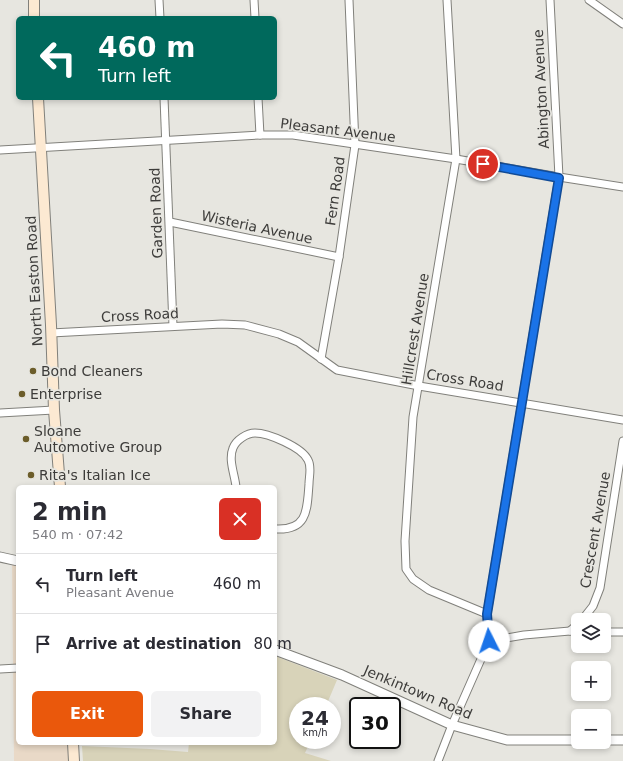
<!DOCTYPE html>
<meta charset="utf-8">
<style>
body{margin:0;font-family:"DejaVu Sans",sans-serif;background:#f2f2f3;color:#2b2b33;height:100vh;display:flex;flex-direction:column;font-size:15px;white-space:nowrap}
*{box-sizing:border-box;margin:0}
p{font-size:13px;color:#7c7c81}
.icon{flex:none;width:22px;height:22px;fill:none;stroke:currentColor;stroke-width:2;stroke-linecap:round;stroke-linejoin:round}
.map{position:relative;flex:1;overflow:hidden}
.sheet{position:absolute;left:16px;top:485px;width:261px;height:260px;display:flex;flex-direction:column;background:#fff;border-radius:6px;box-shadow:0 2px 6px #0003}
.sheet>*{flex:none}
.guide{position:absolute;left:16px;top:16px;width:261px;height:84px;border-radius:6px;box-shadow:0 2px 6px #0003;background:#00695c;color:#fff;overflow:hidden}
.buttons{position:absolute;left:571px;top:613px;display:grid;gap:8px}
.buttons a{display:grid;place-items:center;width:40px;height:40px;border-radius:6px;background:#fff;box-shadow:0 2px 6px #0003;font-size:20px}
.speed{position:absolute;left:289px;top:697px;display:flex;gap:8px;font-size:20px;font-weight:700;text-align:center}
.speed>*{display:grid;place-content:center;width:52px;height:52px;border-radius:50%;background:#fff;box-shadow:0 2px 6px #0003;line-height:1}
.speed small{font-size:10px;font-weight:400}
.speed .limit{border:2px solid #111;border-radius:6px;background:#fff;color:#111}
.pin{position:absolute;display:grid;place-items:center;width:34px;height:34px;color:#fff;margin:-17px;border:2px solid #fff;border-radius:50%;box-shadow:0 1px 4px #0007}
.me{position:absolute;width:44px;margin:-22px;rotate:356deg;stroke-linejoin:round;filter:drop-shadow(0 0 3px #0008)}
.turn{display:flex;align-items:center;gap:14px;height:84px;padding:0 16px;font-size:18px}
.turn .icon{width:52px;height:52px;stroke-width:2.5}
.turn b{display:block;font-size:28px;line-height:34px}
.round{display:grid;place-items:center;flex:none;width:42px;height:42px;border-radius:6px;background:#f2f2f3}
.summary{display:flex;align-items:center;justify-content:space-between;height:68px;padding:0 16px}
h1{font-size:24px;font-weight:800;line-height:30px}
.button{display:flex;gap:8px;margin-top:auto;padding:8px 16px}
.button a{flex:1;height:46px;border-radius:6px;background:#ea580c;color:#fff;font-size:16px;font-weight:800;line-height:46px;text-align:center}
.button a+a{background:#f2f2f3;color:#2b2b33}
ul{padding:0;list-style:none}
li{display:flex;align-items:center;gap:12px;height:60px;padding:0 16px;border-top:1px solid #e1e1e2}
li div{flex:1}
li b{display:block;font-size:15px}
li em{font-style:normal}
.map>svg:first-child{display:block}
</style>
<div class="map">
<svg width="623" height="761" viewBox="0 0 623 761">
<rect width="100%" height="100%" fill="#e7e6e0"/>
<path fill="#e9d9c7" d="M12 560 18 562V743H75L74 761H14Z"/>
<path fill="#d8d3b9" d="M275 656 337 680 326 706H298V740H311L305 753 331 761H83L82 746 150 749 188 752 189 743H275Z"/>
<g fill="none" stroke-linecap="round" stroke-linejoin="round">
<g stroke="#81807b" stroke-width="9">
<g id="minor">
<path d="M159 0 160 18"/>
<path d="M254 0 255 18"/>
<path d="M447 0 456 159 413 417 405 541 406 569 413 579 429 590 487 614"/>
<path d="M589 0 623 24"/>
<path d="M164 98 173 326"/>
<path d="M258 98 260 135"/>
<path d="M0 150 260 135H293L456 159 559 177 623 187"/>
<path d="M170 222 339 257"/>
<path d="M51 333 222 324 245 325 279 334 298 342 337 370 419 386 623 420"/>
<path d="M321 359 339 257 355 145 349 0"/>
<path d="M0 413 54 410"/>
<path d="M236 487C235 475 228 460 233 448 236 440 247 433 255 433 268 433 302 447 308 460 312 467 309 476 309 484 307 510 308 531 275 529"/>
<path d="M582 620 593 606 600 588 623 441"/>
<path d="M570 631 578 624"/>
<path d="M604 632H623"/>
<path d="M489 641 524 635 570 631H578"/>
<path d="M0 669 18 668"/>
<path d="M438 761 452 725 489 641 487 614 559 177 550 0"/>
</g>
</g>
<g stroke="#81807b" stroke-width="11">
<g id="tertiary">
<path d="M0 557 18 561"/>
<path d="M275 650 342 675 452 725 507 740H578"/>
<path d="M604 740H623"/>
</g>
</g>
<g stroke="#81807b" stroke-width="12">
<g id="secondary">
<path d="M34 0V18"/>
<path d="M38 98 51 325 54 410 60 487"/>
<path d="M73 743 74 761"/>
</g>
</g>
<use href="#minor" stroke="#fff" stroke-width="7"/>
<use href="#tertiary" stroke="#fff" stroke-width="9"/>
<use href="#secondary" stroke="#fce9d2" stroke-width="10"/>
</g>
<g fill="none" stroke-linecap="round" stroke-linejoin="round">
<g stroke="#114b97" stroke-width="10">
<path id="route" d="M483 164 559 178 487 614 489 641"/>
</g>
<use href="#route" stroke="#1a73e8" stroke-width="7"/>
</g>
<g fill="#6c5d2a" stroke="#e7e6e0" stroke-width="1.5">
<circle cx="33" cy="371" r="4"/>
<circle cx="22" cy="394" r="4"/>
<circle cx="26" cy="439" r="4"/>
<circle cx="31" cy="475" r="4"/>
</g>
<g text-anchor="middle" stroke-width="3.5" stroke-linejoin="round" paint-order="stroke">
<g font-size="14" fill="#3d3c3a" stroke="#e7e6e0">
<text transform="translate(541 89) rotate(-93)" y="5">Abington Avenue</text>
<text transform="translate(338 130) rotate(7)" y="5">Pleasant Avenue</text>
<text transform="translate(335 191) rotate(-82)" y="5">Fern Road</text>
<text transform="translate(156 213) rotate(-92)" y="5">Garden Road</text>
<text transform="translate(257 227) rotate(12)" y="5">Wisteria Avenue</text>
<text transform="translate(34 281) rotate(-93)" y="5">North Easton Road</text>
<text transform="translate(140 315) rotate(-3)" y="5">Cross Road</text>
<text transform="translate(415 329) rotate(-81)" y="5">Hillcrest Avenue</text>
<text transform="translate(465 380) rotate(9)" y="5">Cross Road</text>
<text transform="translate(595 530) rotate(-80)" y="5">Crescent Avenue</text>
<text transform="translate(418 692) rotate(23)" y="5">Jenkintown Road</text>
</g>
<g font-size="14" fill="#3d3c3a" stroke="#e7e6e0" text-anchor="start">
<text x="41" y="376">Bond Cleaners</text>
<text x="30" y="399">Enterprise</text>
<text x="34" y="436">Sloane<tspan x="34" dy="16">Automotive Group</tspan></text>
<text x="39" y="480">Rita's Italian Ice</text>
</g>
</g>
</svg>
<div class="buttons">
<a><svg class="icon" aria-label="layers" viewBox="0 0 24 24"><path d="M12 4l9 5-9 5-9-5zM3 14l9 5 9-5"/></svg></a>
<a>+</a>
<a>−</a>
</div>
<div class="speed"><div>24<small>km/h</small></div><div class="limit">30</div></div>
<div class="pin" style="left:483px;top:164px;background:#d93025"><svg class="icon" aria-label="arrive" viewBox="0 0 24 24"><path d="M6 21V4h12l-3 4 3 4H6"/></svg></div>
<svg class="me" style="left:489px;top:641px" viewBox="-20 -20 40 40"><circle r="19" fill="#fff"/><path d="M0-13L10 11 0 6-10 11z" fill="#1a73e8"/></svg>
<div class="guide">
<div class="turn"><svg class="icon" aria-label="left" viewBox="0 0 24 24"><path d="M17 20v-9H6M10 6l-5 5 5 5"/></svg><div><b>460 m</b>Turn left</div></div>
</div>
<section class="sheet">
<div class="summary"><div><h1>2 min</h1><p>540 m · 07:42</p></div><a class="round" style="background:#d93025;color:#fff"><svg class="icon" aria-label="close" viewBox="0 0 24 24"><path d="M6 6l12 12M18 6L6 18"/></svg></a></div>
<ul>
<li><svg class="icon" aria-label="left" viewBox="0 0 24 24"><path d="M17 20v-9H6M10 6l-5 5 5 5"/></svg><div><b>Turn left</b><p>Pleasant Avenue</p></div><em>460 m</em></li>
<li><svg class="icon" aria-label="arrive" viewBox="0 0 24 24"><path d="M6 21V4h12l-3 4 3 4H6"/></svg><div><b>Arrive at destination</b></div><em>80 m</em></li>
</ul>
<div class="button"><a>Exit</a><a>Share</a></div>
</section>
</div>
